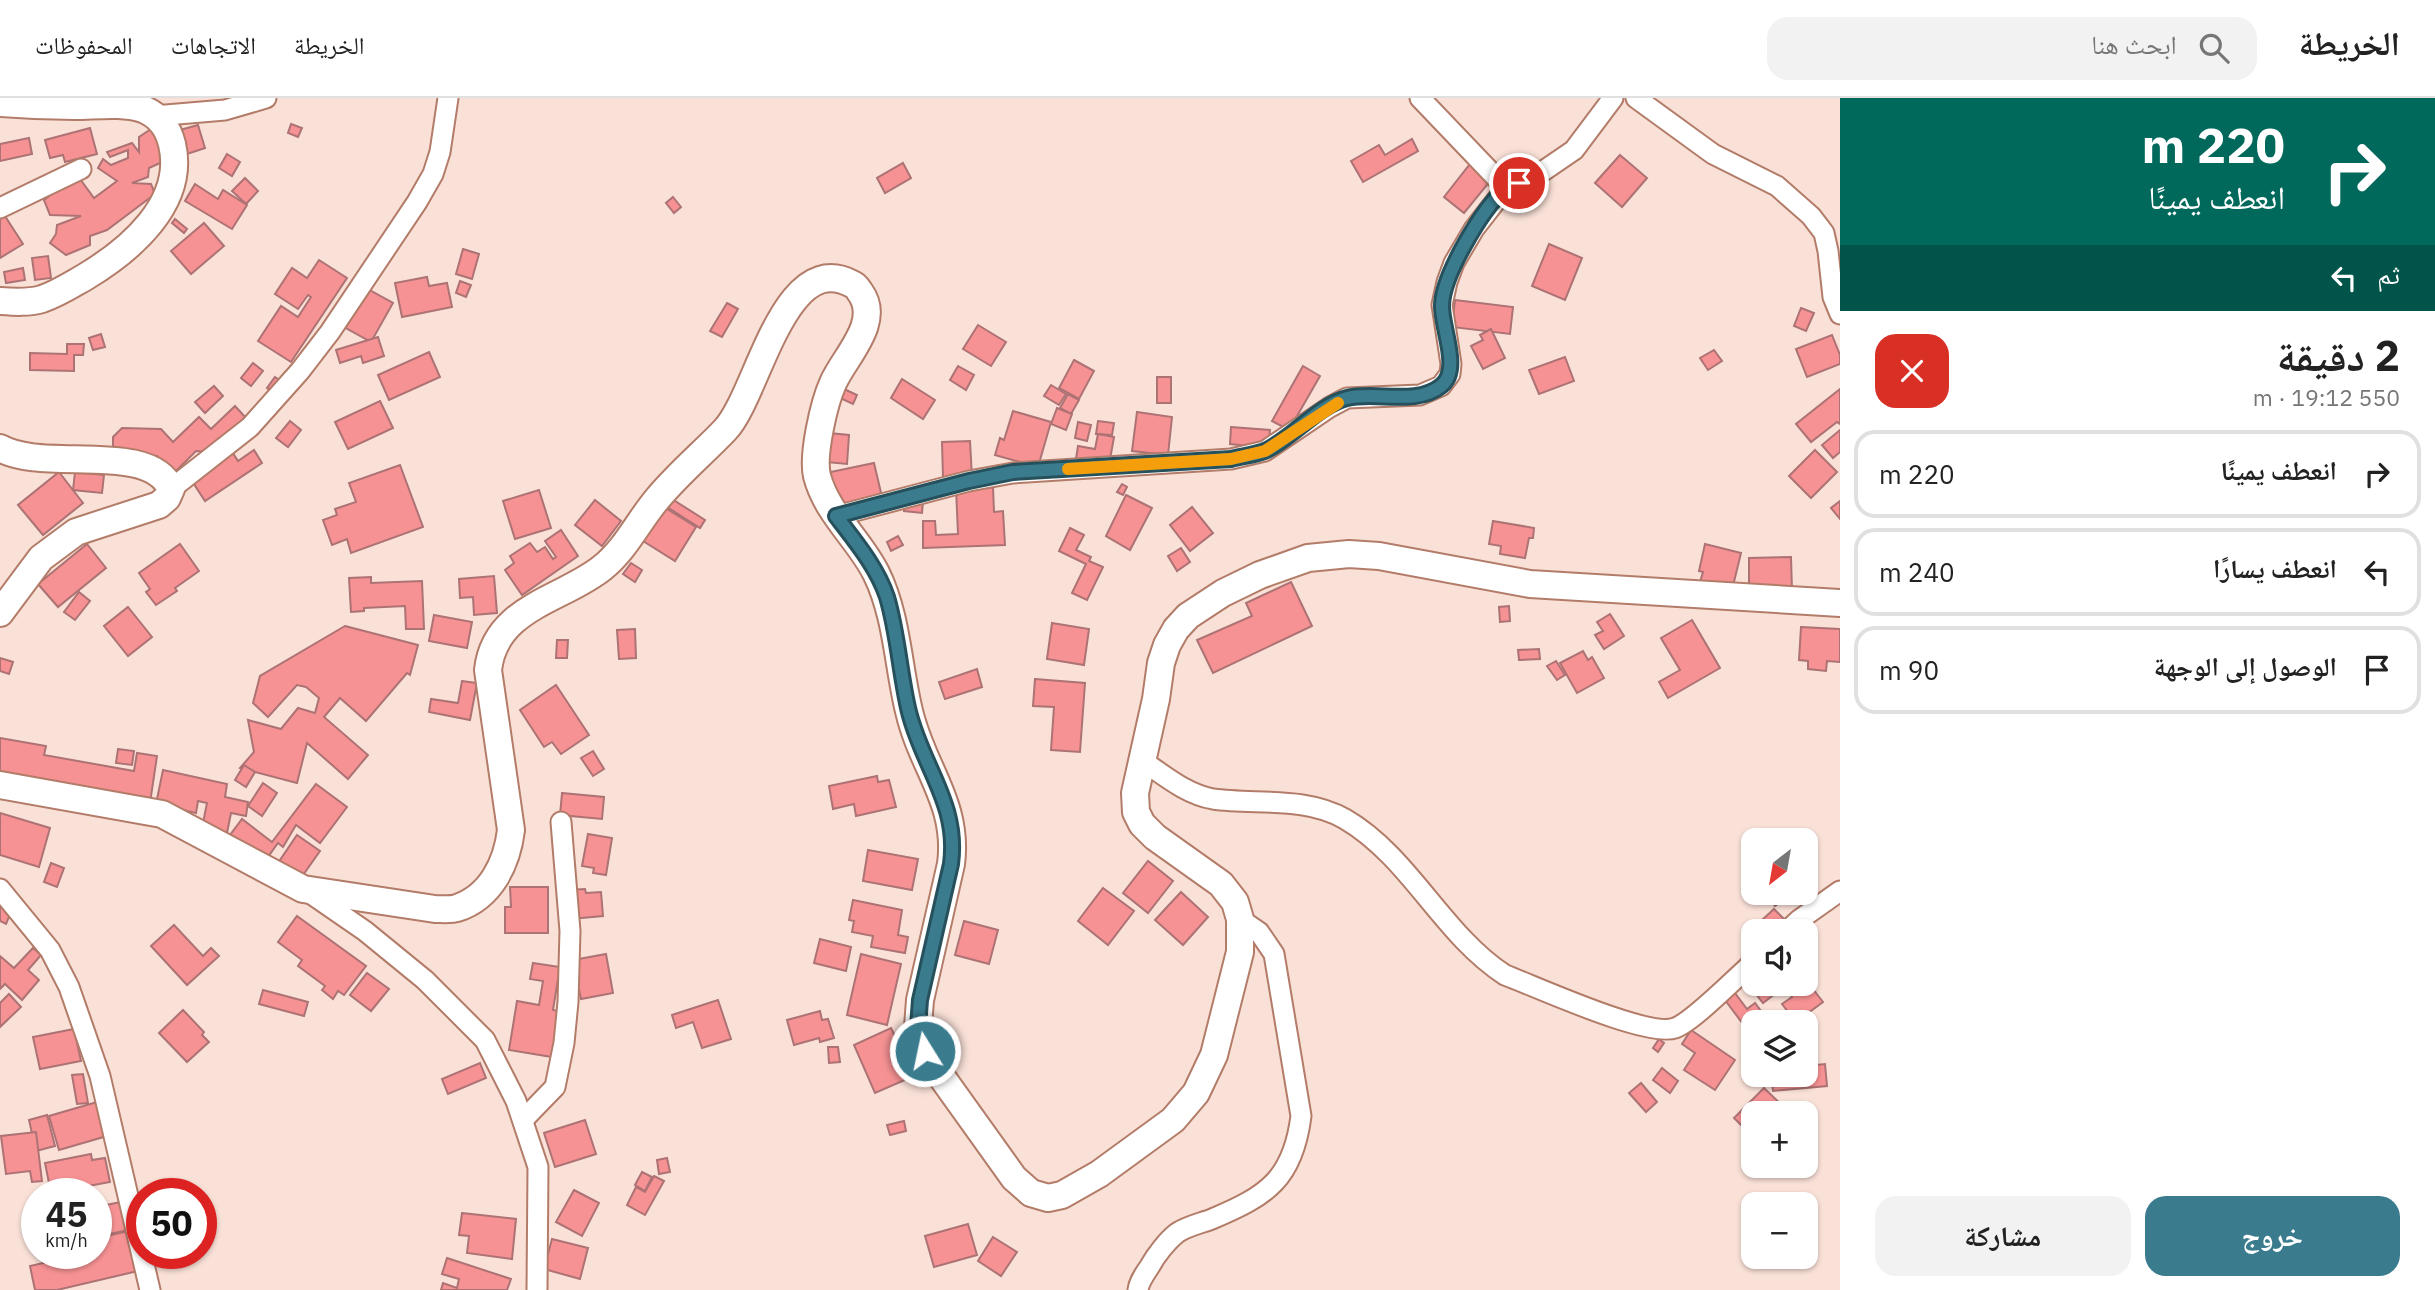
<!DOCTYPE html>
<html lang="ar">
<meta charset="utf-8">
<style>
body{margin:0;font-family:"IBM Plex Sans","Noto Naskh Arabic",sans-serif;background:#f2f2f2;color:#222;direction:rtl;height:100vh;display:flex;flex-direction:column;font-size:26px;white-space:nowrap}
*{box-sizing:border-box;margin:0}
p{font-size:23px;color:#767676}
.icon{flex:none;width:38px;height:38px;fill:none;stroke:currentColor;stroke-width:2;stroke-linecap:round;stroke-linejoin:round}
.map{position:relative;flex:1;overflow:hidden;direction:ltr}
.drawer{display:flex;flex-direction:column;background:#fff;width:595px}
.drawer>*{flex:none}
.top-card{background:#00695c;color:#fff;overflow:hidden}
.needle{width:46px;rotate:211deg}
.controls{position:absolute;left:1741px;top:730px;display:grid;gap:14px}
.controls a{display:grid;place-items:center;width:77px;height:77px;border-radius:14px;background:#fff;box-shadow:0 2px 5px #0004;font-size:35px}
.speed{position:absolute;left:21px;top:1080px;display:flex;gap:14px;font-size:35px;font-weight:700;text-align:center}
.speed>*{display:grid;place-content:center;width:91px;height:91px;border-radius:50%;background:#fff;box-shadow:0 2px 5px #0004;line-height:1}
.speed small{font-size:18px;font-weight:400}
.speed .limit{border:10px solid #d22;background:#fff;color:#111}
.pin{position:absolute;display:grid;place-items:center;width:60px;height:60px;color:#fff;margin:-30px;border:4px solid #fff;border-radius:50%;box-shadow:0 2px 7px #0007}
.me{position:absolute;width:77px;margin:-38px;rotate:350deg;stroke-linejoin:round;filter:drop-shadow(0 0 5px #0008)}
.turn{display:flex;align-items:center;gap:24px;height:147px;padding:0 35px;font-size:32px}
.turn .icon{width:91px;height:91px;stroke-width:2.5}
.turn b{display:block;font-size:49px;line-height:60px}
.then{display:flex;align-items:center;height:66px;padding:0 35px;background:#0003;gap:14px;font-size:26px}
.round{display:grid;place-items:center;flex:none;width:74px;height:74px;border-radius:21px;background:#f2f2f2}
.head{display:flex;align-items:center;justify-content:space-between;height:119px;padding:0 35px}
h1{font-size:42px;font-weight:700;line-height:52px}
.button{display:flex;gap:14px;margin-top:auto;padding:14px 35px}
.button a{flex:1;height:80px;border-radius:21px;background:#3a7c8e;color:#fff;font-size:28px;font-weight:700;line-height:80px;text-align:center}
.button a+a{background:#f2f2f2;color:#222}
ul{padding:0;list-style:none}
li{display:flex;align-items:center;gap:21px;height:88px;margin:0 14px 10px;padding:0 21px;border:4px solid #e0e0e0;border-radius:21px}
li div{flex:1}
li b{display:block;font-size:26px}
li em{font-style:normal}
header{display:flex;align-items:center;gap:42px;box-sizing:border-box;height:98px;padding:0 35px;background:#fff;border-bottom:2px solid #e0e0e0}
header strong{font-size:33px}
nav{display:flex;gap:38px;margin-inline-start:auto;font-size:24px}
.search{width:490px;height:63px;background:#f2f2f2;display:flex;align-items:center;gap:18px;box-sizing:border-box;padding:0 24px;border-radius:21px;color:#767676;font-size:26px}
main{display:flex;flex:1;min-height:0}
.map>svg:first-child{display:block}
</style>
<header>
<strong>الخريطة</strong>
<div class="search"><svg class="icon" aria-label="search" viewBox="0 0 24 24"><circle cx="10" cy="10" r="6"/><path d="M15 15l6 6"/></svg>ابحث هنا</div>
<nav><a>الخريطة</a><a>الاتجاهات</a><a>المحفوظات</a></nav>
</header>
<main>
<section class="drawer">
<div class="top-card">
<div class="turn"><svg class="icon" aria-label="right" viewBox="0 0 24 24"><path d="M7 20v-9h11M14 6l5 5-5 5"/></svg><div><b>220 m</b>انعطف يمينًا</div></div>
<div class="then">ثم<svg class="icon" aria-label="left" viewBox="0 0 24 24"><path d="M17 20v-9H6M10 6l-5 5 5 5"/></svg></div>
</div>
<div class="head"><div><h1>2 دقيقة</h1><p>550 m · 19:12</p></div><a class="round" style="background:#d93025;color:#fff"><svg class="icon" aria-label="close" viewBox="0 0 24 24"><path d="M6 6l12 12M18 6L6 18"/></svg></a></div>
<ul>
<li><svg class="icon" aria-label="right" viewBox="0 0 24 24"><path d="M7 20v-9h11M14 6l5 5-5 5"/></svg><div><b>انعطف يمينًا</b></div><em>220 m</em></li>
<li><svg class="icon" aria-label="left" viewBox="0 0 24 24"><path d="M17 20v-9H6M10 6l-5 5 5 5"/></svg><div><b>انعطف يسارًا</b></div><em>240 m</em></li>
<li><svg class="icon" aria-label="arrive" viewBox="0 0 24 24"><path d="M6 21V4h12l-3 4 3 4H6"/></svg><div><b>الوصول إلى الوجهة</b></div><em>90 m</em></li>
</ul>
<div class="button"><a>خروج</a><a>مشاركة</a></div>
</section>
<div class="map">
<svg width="1840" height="1192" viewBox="0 0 1840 1192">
<rect width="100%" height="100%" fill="#fae1d8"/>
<g fill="#f79294" stroke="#ad7273" stroke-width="2">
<path d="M291 26 302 30 298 39 288 35Z"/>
<path d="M198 27 205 50 187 56 180 32Z"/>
<path d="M90 30 97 56 65 64 63 57 50 60 45 42Z"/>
<path d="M151 31 156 35 167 62 149 70 148 79 132 85 151 86 155 96 107 132 90 138V147L66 157 50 145 56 136 57 127 81 118 50 117 44 102 61 89 80 81 94 100 117 83 98 70 103 61 111 67 128 60V52L110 59 107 54 132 45 139 54V39Z"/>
<path d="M29 40 32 56 0 63V46Z"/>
<path d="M1412 41 1418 53 1363 84 1351 63 1379 47 1385 57Z"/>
<path d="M227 56 240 64 232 78 219 70Z"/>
<path d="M1620 57 1647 80 1622 109 1595 85Z"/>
<path d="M903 65 911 80 885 95 877 80Z"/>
<path d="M1470 66 1491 82 1464 115 1444 99Z"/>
<path d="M245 80 258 93 246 106 232 93Z"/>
<path d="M195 86 218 101 223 92 247 107 232 131 185 103Z"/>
<path d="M673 99 681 109 674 115 666 105Z"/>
<path d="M3 115 23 146 0 160V117Z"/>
<path d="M175 121 187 131 184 135 172 125Z"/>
<path d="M204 125 224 148 191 176 171 153Z"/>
<path d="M1549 146 1582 160 1565 202 1532 188Z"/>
<path d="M463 151 479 156 472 181 456 176Z"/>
<path d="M48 158 51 180 35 182 32 160Z"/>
<path d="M319 162 347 180 291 264 258 243 281 208 298 219 311 199 308 197 298 211 275 196 292 170 307 180Z"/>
<path d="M23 170 25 182 6 185 4 174Z"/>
<path d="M427 179 429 188 447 185 452 209 402 219 395 185Z"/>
<path d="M460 183 471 187 466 199 456 195Z"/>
<path d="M366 190 393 205 371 244 344 229Z"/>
<path d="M1455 202 1513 209 1510 236 1452 229Z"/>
<path d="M727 205 738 211 722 239 710 233Z"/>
<path d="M1801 210 1814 215 1806 233 1794 228Z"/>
<path d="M978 227 1006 244 991 268 963 251Z"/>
<path d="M1491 231 1505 260 1483 271 1471 248 1483 242 1480 237Z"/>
<path d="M101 236 105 249 93 252 89 240Z"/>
<path d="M1832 237 1840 257V266L1807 279 1796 251Z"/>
<path d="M378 239 384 258 363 265 361 258 340 265 336 252Z"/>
<path d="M67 246H84L83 257H74V273L30 272V255L67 256Z"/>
<path d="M1714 252 1722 263 1708 272 1700 260Z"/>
<path d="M429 254 440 279 389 302 378 277Z"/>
<path d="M1565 259 1574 283 1539 296 1529 272Z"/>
<path d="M1074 262 1094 273 1079 301 1059 290Z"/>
<path d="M253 265 263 273 251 288 241 280Z"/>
<path d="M958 268 974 277 966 292 950 282Z"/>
<path d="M1303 268 1320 278 1289 332 1272 323Z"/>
<path d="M275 279 285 286 277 297 267 290Z"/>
<rect x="1157" y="279" width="14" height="26"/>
<path d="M902 281 935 302 923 321 891 300Z"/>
<path d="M1051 287 1066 296 1059 307 1044 298Z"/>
<path d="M214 288 223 298 205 315 195 304Z"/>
<path d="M844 291 857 297 853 306 840 300Z"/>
<path d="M1840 291V326L1837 324 1811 344 1796 326Z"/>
<path d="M1068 296 1079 302 1071 316 1060 310Z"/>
<path d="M380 303 393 330 348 351 335 324Z"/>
<path d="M235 308 247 321 226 342 218 341V345L209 354 196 353 174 375 157 358 113 356V339L122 330 161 331 173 344 199 319 211 331Z"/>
<path d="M1057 310 1072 316 1066 332 1051 326Z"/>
<path d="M1013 313 1051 324 1038 369 995 357 1000 340 1004 342Z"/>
<path d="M1137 314 1172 319 1168 357 1132 353Z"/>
<path d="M290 323 301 332 288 349 276 340Z"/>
<path d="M1098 323 1114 325 1112 337 1096 336Z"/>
<path d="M1078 324 1091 327 1087 343 1075 340Z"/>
<path d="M1231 329 1270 332 1268 350 1230 346Z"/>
<path d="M1840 332V354L1833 360 1822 347Z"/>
<path d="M829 335 849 337 847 366 827 364Z"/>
<path d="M1098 336 1114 339 1109 367 1076 361 1078 348 1095 351Z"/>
<path d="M970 343 972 379 943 380 942 344Z"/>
<path d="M231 352 238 363 254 352 262 365 205 403 190 380Z"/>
<path d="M1815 352 1837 374 1811 400 1789 378Z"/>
<path d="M874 365 882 399 834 409 826 375Z"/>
<path d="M400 367 423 429 351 455 347 441 332 447 323 422 337 417 335 411 356 404 349 385Z"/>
<path d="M59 374 83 405 43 437 18 407Z"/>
<path d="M75 374 104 377 102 395 73 392Z"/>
<path d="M1122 386 1127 389 1123 397 1117 394Z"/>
<path d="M993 389 994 414 1003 413 1005 447 923 450V423H935L936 437 958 436 956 390Z"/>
<path d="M539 392 551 430 515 441 503 403Z"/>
<path d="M1126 397 1152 410 1130 452 1106 438Z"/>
<path d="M672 401 705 422 700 430 667 409Z"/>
<path d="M905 401 923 403 922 415 904 413Z"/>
<path d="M595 402 621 423 602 448 575 427Z"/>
<path d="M1840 403V421L1831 410Z"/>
<path d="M664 409 696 429 675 463 643 443Z"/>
<path d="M1192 409 1213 435 1190 453 1170 427Z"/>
<path d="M1493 423 1534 430 1533 440H1529L1525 460 1500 456 1501 448 1489 446Z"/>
<path d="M1070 430 1084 437 1076 452 1091 459 1089 463 1103 469 1087 502 1072 495 1086 466 1059 453Z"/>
<path d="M561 432 578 458 522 497 505 472 514 465 510 458 530 445 537 454 545 449 553 461 556 459 545 443Z"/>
<path d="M898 438 903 447 891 453 887 444Z"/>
<path d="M87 446 106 470 58 509 38 486Z"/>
<path d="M180 446 199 473 175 490 177 493 156 507 146 494 150 491 139 475Z"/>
<path d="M1705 446 1741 455 1732 492 1700 484 1703 474 1699 473Z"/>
<path d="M1181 450 1190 464 1177 473 1168 458Z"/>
<path d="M1791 459 1792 493 1749 494V460Z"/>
<path d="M631 465 642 472 635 484 623 476Z"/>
<path d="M494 478 497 515 474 517 473 499 460 500 459 481Z"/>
<path d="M371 479V485L422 483 424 531H406L405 508 364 510V513L351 514 349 480Z"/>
<path d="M1291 484 1312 528 1213 575 1197 542 1252 518 1246 505Z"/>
<path d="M79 494 90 503 75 522 64 514Z"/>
<path d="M1509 508 1510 523 1500 524 1499 509Z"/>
<path d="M128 509 152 539 128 558 104 528Z"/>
<path d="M1610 516 1624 538 1604 551 1595 537 1603 533 1597 524Z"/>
<path d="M434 517 472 524 467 550 429 543Z"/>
<path d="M1692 522 1720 570 1668 600 1659 584 1680 572 1661 540Z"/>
<path d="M1052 525 1089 531 1084 567 1047 561Z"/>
<path d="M345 528 418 547 410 577 407 575 366 623 340 600 324 619 368 657 348 681 307 645 297 685 240 670 254 654 248 622 281 631 298 610 315 615 319 600 306 589 297 587 268 619 253 605 260 578Z"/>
<path d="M1801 529 1840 531V564L1827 563 1826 573 1808 571V563L1799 562Z"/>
<path d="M635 531 636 560 619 561 617 532Z"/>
<path d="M557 542H568L567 560H556Z"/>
<path d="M1539 551 1540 561 1519 562 1518 552Z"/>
<path d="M1583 553 1588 562 1592 559 1604 580 1577 595 1560 565Z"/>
<path d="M0 560 13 564 9 576 0 573Z"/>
<path d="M1556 563 1565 577 1557 582 1547 568Z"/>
<path d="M977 571 982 589 945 601 939 584Z"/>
<path d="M1035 581 1085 585 1080 654 1051 652 1054 609 1033 608Z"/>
<path d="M462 583 477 585 470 622 429 614 431 601 458 605Z"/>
<path d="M556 587 589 637 561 656 552 644 544 649 520 612Z"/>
<path d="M0 640 46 648 44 657 134 673 137 655 157 658 150 705 0 675Z"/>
<path d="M118 651 134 653 132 667 116 665Z"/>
<path d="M593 653 604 671 593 678 581 660Z"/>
<path d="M244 667 255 674 246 689 235 682Z"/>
<path d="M163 672 227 686 225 699 248 704 246 718 231 715 227 735 202 730 207 705 198 703 196 715 156 706Z"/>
<path d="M877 678 878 684 889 682 896 709 856 718 854 706 833 711 829 688Z"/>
<path d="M263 685 277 695 262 718 248 708Z"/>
<path d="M316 686 347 709 320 745 296 727 283 749 278 745 265 763 230 737 242 721 272 744Z"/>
<path d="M562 695 604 699 602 721 560 717Z"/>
<path d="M0 715 50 730 39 769 0 757Z"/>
<path d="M588 736 612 740 606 777 593 775 594 770 582 768Z"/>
<path d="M297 737 320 753 301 780 278 765Z"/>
<path d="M868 752 918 761 912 792 863 783Z"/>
<path d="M1148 763 1173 783 1148 815 1123 795Z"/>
<path d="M51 765 64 770 57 789 44 784Z"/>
<path d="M510 789H548V835H505V809H511Z"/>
<path d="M1103 790 1134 813 1108 847 1078 823Z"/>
<path d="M585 791 586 795 601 794 603 818 571 821 568 792Z"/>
<path d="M1181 794 1208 819 1183 847 1155 822Z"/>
<path d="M1764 794H1793L1775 808Z"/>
<path d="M853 802 902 812 898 837 908 839 905 855 871 849 873 838 852 834 854 823 849 822Z"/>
<path d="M0 807 12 812 6 826 0 823Z"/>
<path d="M1774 811 1785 822 1773 833 1762 822Z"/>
<path d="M297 818 366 868 344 897 338 893 333 901 322 892 325 888 298 868 302 862 278 844Z"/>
<path d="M964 823 998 832 989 866 955 857Z"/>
<path d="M174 827 203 858 211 850 219 858 187 887 151 848Z"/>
<path d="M820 841 851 849 846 873 814 865Z"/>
<path d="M33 850 41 857 28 872 39 882 22 902 5 886 0 891V858L14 870Z"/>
<path d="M606 856 613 895 581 901 573 862Z"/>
<path d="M861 856 901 866 887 927 847 917Z"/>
<path d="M533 865 560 869 553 912 559 913 552 959 509 952 517 903 539 907 543 883 530 881Z"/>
<path d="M367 875 389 891 371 913 350 897Z"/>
<path d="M1806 882 1823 904 1796 924 1782 906 1792 899 1784 889 1763 905 1752 891 1760 886H1806Z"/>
<path d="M263 892 308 904 304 918 259 906Z"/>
<path d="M1735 895 1747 911 1755 905 1761 913 1743 926 1725 902Z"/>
<path d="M9 896 21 909 0 929V905Z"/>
<path d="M718 902 731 941 702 950 693 924 676 930 672 917Z"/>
<path d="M183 912 204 934 202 937 209 944 187 964 159 935Z"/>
<path d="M820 913 822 922 828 921 834 940 820 944 819 940 794 947 787 922Z"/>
<path d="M891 930 914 978 875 995 854 947Z"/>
<path d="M74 931 81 963 40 971 33 939Z"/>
<path d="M1691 932 1735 962 1715 992 1684 972 1695 955 1682 946Z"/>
<path d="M1659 941 1664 945 1658 954 1653 950Z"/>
<path d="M828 949H838L840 964 829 965Z"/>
<path d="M480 965 486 980 448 996 442 981Z"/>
<path d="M1825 966 1827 988 1773 993 1771 976H1806V968Z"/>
<path d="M1662 970 1678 983 1670 995 1653 982Z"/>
<path d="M83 976 88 1005 77 1006 72 977Z"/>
<path d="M1641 985 1657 1004 1646 1014 1629 995Z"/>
<path d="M1764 990 1787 1012 1784 1015H1754V1040L1734 1020Z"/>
<path d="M97 1004 107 1038 59 1052 49 1018Z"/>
<path d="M47 1017 55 1048 36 1053 29 1022Z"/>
<path d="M585 1022 596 1056 555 1069 544 1035Z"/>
<path d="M904 1023 906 1033 890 1037 887 1027Z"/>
<path d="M36 1034 42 1083 32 1084 30 1073 6 1076 1 1038Z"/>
<path d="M91 1056 92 1062 105 1060 110 1084 51 1095 45 1065Z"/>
<path d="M667 1060 670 1074 659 1076 657 1062Z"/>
<path d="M642 1074 652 1079 645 1093 635 1087Z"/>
<path d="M654 1078 664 1083 645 1117 627 1107 636 1089 645 1094Z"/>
<path d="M574 1092 599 1105 582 1138 556 1124Z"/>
<path d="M121 1104 128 1132 96 1139V1109Z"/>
<path d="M462 1115 516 1121 512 1161 467 1155 469 1138 459 1137Z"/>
<path d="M968 1126 977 1157 934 1169 925 1138Z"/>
<path d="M129 1133 138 1173 57 1192H35L30 1168 87 1155H96L100 1152 97 1140Z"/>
<path d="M993 1139 1017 1154 1001 1178 978 1163Z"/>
<path d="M552 1141 588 1150 580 1181 544 1171Z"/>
<path d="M447 1160 511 1181 507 1192H441L443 1185 457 1190 459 1181 442 1176Z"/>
</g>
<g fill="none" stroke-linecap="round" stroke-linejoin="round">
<g stroke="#b37c69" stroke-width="23">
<g id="street">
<path d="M1420 0 1506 90"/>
<path d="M1636 0 1713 56 1777 88 1811 118 1824 135 1828 153 1833 199 1840 216"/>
<path d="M154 18 225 12 266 0"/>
<path d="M0 110 81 71"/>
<path d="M171 391 250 329 300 273 330 234 417 104 433 76 440 54 448 0"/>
<path d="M836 418 969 383 1013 375 1231 361 1265 353 1330 309 1347 300 1420 297 1441 288 1450 276 1451 266 1442 207 1447 184 1454 165 1474 131 1506 90 1533 80 1574 52 1613 0"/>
<path d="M1143 663C1165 678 1186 696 1213 701 1255 707 1306 698 1345 721 1410 759 1442 836 1505 877 1537 889 1648 940 1675 930 1693 924 1737 878 1754 864"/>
<path d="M0 791 50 852 69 889 100 978 150 1192"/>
<path d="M307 793 365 833 425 882 485 942 516 1003 538 1069 537 1192"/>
<path d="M1787 833 1799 822 1840 793"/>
<path d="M523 1022 555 989 564 945 568 904 570 833 561 724"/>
<path d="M1138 1192C1139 1183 1145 1176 1150 1168 1156 1157 1167 1143 1177 1135 1187 1128 1202 1125 1212 1121 1267 1098 1293 1081 1301 1018L1274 856 1259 834 1240 821"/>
</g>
</g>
<g stroke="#b37c69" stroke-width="30">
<g id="secondary">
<path d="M0 5C25 7 49 8 74 8 96 8 122 4 143 11 160 18 168 30 172 46 186 105 130 152 85 179 71 187 57 196 42 201 29 205 14 204 0 203"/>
<path d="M0 350C42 375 150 342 171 391L167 400 159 407 76 434 41 460 0 515"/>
<path d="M0 687 162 716 303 791 435 811C442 811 451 812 457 810 491 799 507 765 511 732L488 572C495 509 562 502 602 470 626 451 639 422 658 400 679 375 703 355 725 332 758 298 783 149 852 186 856 187 858 191 860 194 882 224 845 258 833 285 824 305 812 357 817 378 827 416 859 441 876 475 897 517 898 568 909 613 922 670 959 705 951 766L920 902 918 929 925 953 936 971 1014 1080 1031 1095 1048 1100 1062 1097 1099 1076 1173 1022 1196 995 1214 957 1240 854V821L1235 804 1221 786 1155 739 1142 726 1136 714 1135 695 1156 601 1161 565 1167 547 1176 531 1188 518 1223 495 1260 477 1308 460 1349 456 1379 458 1530 486 1840 505"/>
</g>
</g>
<use href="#street" stroke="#fff" stroke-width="19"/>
<use href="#secondary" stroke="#fff" stroke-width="26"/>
</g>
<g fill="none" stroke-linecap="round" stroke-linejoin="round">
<g stroke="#26515c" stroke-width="18">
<path id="route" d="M925 953 918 929 920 902 951 766C959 706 923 670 909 614 900 577 898 536 887 499 877 469 855 443 836 418L969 383 1013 374 1231 361C1242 358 1256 357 1267 352 1293 339 1319 307 1347 300 1376 293 1416 308 1441 288 1462 272 1441 229 1442 207 1443 177 1482 111 1505 91 1509 88 1515 87 1519 85"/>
</g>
<use href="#route" stroke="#3a7c8e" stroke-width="12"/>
<path stroke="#f59e0b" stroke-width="12" d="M1068 371 1231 361 1265 353 1338 305"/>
</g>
</svg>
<div class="controls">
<a><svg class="needle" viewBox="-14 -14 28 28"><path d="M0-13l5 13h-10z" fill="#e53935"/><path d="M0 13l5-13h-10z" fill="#767676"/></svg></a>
<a><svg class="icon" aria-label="sound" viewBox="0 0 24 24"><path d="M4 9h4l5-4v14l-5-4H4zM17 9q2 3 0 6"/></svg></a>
<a><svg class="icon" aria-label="layers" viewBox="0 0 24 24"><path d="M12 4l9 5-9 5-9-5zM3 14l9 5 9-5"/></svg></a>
<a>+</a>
<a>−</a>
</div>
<div class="speed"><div>45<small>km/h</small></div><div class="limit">50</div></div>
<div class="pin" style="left:1519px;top:85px;background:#d93025"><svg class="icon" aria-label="arrive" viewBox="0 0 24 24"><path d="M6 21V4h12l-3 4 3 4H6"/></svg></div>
<svg class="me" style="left:925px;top:953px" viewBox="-20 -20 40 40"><circle r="17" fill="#3a7c8e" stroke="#fff" stroke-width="3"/><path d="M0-11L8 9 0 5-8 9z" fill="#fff"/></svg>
</div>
</main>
